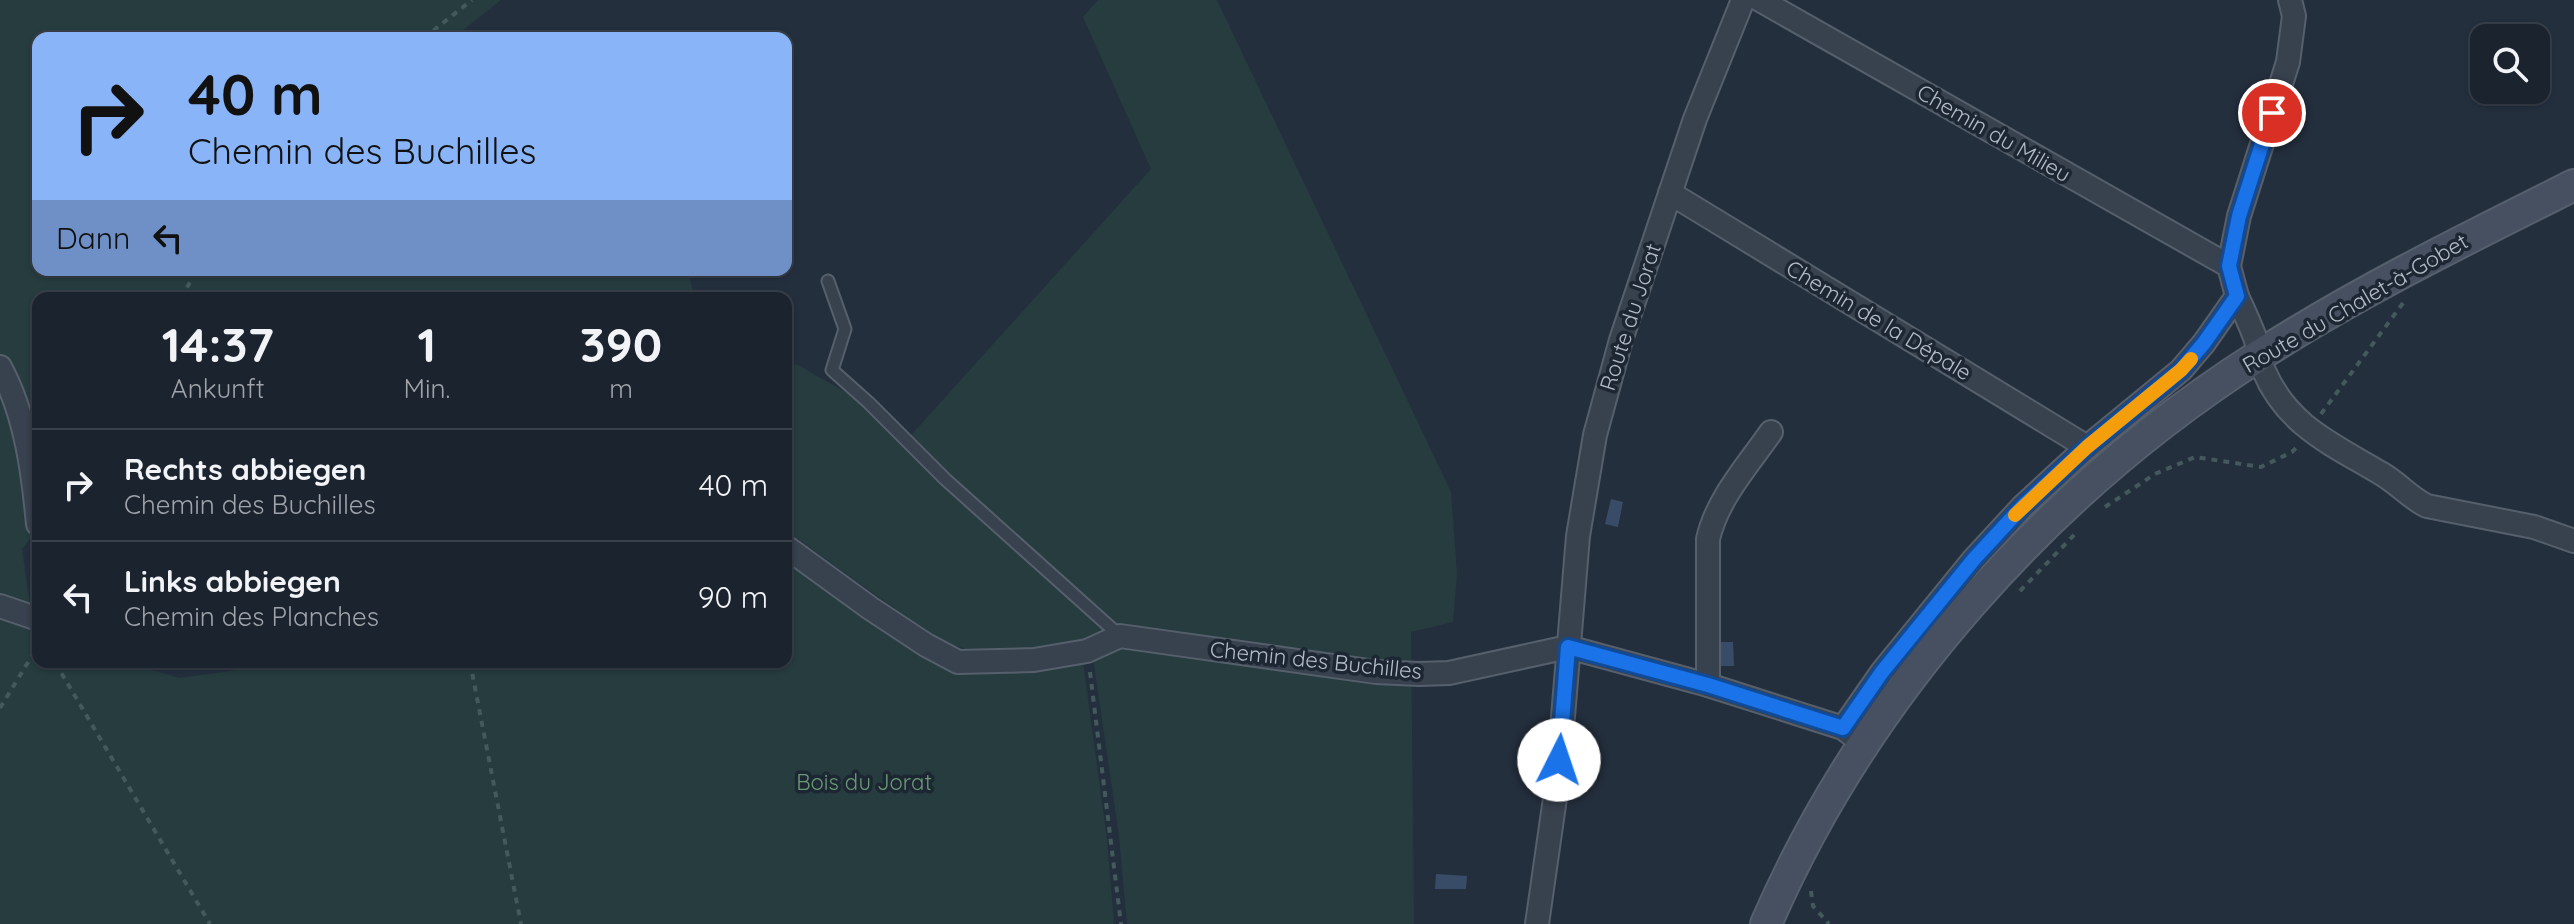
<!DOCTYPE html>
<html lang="de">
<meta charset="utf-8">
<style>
body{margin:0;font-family:Quicksand,sans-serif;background:#282f3a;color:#f1f3f6;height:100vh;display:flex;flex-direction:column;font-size:30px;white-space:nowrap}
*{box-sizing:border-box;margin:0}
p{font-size:26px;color:#a0a4aa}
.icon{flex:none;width:44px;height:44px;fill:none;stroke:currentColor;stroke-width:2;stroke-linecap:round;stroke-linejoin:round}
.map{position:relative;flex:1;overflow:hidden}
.panel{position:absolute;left:32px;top:292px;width:760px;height:376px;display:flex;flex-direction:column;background:#1b232e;border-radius:16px;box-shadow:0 2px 6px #0004,0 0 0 2px #39404a}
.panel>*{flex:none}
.guide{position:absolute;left:32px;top:32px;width:760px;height:244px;border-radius:16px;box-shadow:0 2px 6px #0004,0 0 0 2px #39404a;background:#8ab4f8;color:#111;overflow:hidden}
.fabs{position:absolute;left:2470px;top:24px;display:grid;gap:16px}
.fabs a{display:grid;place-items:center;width:80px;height:80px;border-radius:16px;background:#1b232e;box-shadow:0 2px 6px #0004,0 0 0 2px #39404a;font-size:40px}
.pin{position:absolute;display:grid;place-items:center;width:68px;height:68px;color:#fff;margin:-34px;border:4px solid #fff;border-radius:50%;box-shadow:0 2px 8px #0007}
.me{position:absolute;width:88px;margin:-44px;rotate:4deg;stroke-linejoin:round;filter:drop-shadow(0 0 6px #0008)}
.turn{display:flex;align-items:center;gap:28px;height:168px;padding:0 24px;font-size:36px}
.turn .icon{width:104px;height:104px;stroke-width:2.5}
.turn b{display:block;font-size:56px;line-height:68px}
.then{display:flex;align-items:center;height:76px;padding:0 24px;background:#0003;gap:16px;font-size:30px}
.eta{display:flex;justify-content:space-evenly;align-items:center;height:136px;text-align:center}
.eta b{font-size:48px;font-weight:800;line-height:56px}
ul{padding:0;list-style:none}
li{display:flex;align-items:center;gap:24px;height:112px;padding:0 24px;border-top:2px solid #39404a}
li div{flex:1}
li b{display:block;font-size:30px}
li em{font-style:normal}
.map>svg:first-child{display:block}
</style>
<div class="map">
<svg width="2574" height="924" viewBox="0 0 2574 924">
<rect width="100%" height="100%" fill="#242f3e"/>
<g fill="#263c3f">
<path d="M0 0H501L453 38H38V270H687L695 298H38V529L22 549 34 633 38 635V662H126L179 678 266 666 275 662H786V562L861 616 959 672 1083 662 1107 839 1114 924H0Z"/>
<path d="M1098 0H1217L1451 492 1457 574 1453 622 1411 632 1414 924H1127L1119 836 1091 644C1050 649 1004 659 963 648 944 643 926 629 910 619 868 590 827 560 786 530V374L796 364 849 394 904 443 1151 169 1083 17Z"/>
</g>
<g fill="#394c67">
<path d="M1611 499 1623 502 1618 527 1605 524Z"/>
<path d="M1721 642H1733L1734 666H1721Z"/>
<path d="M1436 874 1467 876 1466 889H1435Z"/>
</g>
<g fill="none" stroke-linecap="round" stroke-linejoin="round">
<g stroke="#565f6c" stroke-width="15">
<path id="service" d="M828 281 845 329 832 370 869 403 945 479 1120 636"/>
</g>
<g stroke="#565f6c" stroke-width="26">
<g id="minor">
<path d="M1760 0 2229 266"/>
<path d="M1670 193 2087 447"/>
<path d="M2237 296C2243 309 2249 322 2254 335 2259 347 2259 360 2264 371 2288 427 2334 445 2382 474 2399 484 2410 498 2427 506L2534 527 2574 541"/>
<path d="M0 367C26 415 33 471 38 524"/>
<path d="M786 547 870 608 926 645 958 662 1034 660 1087 651 1120 636 1376 672 1419 674 1449 673 1568 647 1708 685 1843 728 1865 745"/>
<path d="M0 606 38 619"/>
<path d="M1708 685V539C1717 499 1748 465 1771 432"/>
<path d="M1843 728 1882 672 1974 559 2023 506 2087 447 2181 370 2204 343 2237 296 2229 266 2239 216 2288 62 2294 16 2290 0"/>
<path d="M1537 924 1558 777 1578 536 1595 435 1621 340 1695 119 1743 0"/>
</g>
</g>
<g stroke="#565f6c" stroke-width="34">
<path id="secondary" d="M1766 924C1866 693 2048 490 2260 355 2360 291 2468 238 2574 185"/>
</g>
<g stroke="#44595c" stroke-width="4" stroke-dasharray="6 6" stroke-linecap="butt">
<path d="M424 38 472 0"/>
<path d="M181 298 197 270"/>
<path d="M2321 414 2406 299"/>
<path d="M2105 507 2155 474 2195 457 2261 467 2292 452 2300 444"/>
<path d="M2020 591 2075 534"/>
<path d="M58 662 59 669 210 924"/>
<path d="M470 662 521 924"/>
<path d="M1090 672 1121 924"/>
<path d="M0 708 38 646"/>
<path d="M1811 891 1813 906 1829 924"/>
</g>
<use href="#service" stroke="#38414e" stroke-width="11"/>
<use href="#minor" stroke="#38414e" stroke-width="22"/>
<use href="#secondary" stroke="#465061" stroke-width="30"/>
</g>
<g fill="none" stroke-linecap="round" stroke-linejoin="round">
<g stroke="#114b97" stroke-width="20">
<path id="route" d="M1559 760 1568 647 1708 685 1843 728 1882 672 1974 559 2023 506 2087 447 2181 370 2204 343 2237 296 2229 266 2239 216 2272 113"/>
</g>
<use href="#route" stroke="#1a73e8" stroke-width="14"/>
<path stroke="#f59e0b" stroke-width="14" d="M2015 515 2087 447 2181 370 2191 359"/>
</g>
<g text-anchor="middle" stroke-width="7" stroke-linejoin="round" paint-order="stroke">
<g font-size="22" fill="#b4bcc9" stroke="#1d2633">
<text transform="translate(1994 133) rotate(30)" y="8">Chemin du Milieu</text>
<text transform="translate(2355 303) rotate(-30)" y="8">Route du Chalet-à-Gobet</text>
<text transform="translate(1630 317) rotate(-72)" y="8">Route du Jorat</text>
<text transform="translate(1879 320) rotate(31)" y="8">Chemin de la Dépale</text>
<text transform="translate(1316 660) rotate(6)" y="8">Chemin des Buchilles</text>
</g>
<g font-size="22" fill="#6b9a76" stroke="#1d2633">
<text x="864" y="790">Bois du Jorat</text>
</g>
</g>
</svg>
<div class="fabs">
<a><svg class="icon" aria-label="search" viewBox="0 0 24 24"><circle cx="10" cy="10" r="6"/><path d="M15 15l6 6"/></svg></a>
</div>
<div class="pin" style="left:2272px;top:113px;background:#d93025"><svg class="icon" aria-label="arrive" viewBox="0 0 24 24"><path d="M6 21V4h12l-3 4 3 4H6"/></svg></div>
<svg class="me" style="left:1559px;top:760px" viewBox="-20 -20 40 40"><circle r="19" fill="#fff"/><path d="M0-13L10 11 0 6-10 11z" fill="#1a73e8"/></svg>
<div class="guide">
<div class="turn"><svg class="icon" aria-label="right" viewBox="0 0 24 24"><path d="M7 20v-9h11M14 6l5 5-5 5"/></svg><div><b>40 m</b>Chemin des Buchilles</div></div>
<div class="then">Dann<svg class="icon" aria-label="left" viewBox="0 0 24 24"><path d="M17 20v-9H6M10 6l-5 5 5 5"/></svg></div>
</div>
<section class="panel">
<div class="eta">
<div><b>14:37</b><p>Ankunft</p></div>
<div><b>1</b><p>Min.</p></div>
<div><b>390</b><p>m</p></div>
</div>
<ul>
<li><svg class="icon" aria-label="right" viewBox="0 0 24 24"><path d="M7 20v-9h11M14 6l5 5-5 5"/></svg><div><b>Rechts abbiegen</b><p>Chemin des Buchilles</p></div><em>40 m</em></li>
<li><svg class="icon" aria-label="left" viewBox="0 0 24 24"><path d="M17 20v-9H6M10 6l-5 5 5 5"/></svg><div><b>Links abbiegen</b><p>Chemin des Planches</p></div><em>90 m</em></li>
</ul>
</section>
</div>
